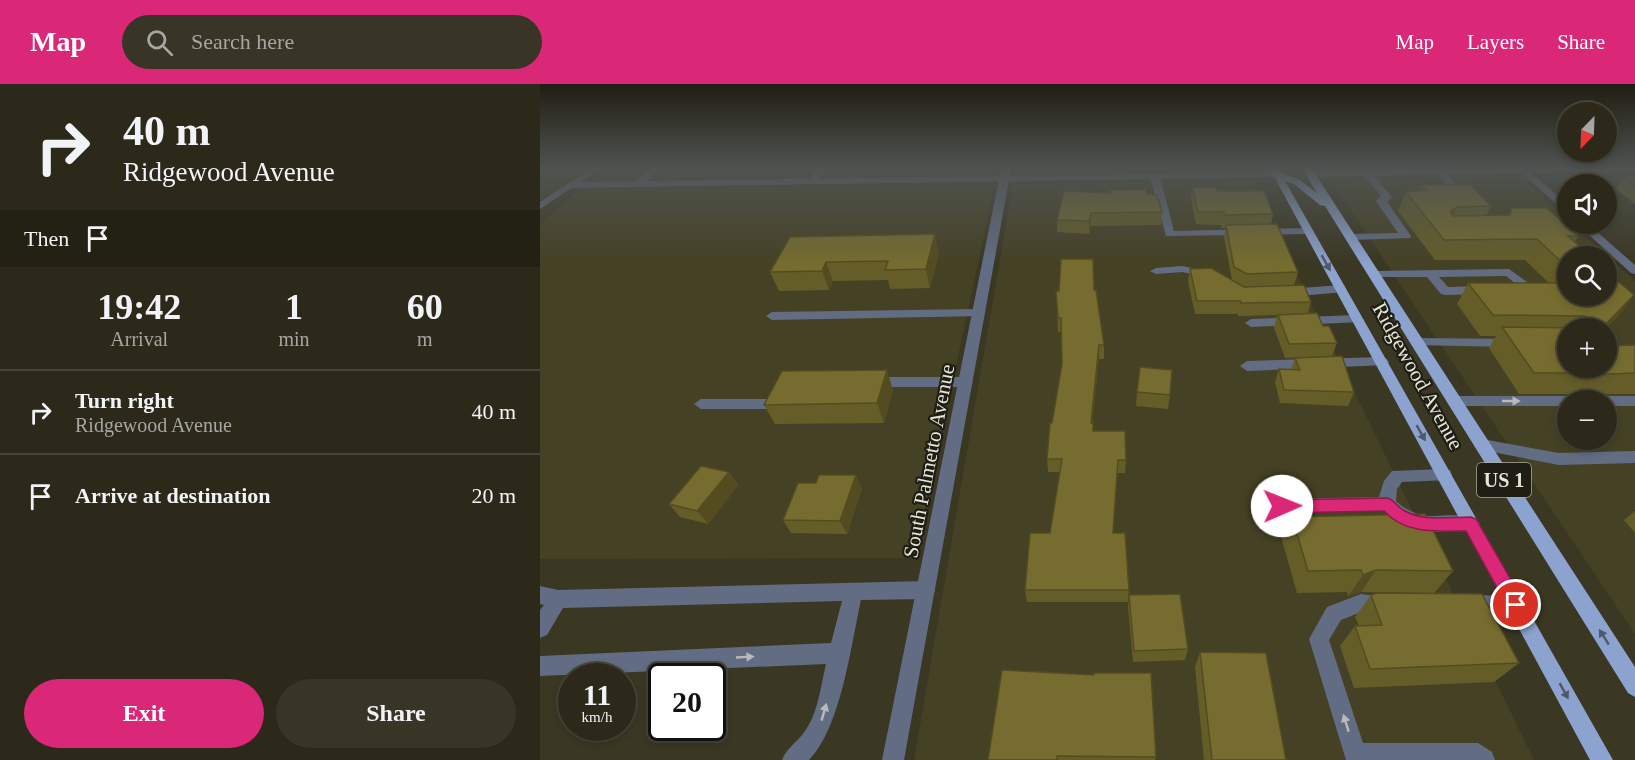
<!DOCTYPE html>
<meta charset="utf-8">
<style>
body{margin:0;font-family:Georgia,serif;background:#383527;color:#f1f3f6;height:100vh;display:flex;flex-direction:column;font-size:22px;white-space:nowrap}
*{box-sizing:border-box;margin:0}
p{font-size:20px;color:#a6a6a2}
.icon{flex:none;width:33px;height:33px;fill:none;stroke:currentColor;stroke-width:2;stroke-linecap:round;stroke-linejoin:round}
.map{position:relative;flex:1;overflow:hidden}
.drawer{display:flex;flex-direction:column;background:#2c291a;width:540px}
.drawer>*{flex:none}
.banner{background:#2c291a;color:#f1f3f6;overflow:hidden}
.needle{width:39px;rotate:203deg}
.fabs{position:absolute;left:1017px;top:18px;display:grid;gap:12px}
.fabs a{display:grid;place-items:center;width:60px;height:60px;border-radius:50%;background:#2c291a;box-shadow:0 3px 9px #0003,0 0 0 2px #484539;font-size:30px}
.speed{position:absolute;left:18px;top:579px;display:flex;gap:12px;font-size:30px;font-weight:700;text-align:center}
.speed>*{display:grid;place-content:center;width:78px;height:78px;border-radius:50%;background:#2c291a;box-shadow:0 3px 9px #0003,0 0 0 2px #484539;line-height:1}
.speed small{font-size:15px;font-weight:400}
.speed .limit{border:3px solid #111;border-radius:9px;background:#fff;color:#111}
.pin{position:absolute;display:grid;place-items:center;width:51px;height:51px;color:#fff;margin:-26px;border:3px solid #fff;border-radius:50%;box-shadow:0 2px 6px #0007}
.me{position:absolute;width:66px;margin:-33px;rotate:89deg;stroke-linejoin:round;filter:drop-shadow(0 0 4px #0008)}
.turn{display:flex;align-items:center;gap:21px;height:126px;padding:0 24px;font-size:27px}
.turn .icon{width:78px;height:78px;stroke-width:2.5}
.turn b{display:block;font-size:42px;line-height:51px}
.then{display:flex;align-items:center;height:57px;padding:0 24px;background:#0003;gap:12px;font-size:22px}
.eta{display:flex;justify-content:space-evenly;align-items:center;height:102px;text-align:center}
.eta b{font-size:36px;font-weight:700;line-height:42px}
.button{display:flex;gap:12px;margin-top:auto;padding:12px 24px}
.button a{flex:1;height:69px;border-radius:36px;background:#db2777;color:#fff;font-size:24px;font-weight:700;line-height:69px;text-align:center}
.button a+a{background:#383527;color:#f1f3f6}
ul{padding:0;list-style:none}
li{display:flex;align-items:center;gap:18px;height:84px;padding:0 24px;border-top:2px solid #484539}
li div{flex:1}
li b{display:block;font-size:22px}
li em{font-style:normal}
header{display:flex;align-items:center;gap:36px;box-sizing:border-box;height:84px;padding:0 30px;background:#db2777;color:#fff}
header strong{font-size:28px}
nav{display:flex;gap:33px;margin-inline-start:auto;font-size:21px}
.search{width:420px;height:54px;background:#383527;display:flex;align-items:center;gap:15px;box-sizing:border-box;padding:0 21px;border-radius:33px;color:#a6a6a2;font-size:22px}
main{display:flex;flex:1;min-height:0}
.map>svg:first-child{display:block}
</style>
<header>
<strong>Map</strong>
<div class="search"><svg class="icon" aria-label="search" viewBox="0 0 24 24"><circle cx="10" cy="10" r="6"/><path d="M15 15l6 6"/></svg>Search here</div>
<nav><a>Map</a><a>Layers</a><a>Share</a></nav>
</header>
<main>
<section class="drawer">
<div class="banner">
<div class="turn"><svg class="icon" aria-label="right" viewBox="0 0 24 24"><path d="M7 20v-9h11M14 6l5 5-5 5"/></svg><div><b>40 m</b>Ridgewood Avenue</div></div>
<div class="then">Then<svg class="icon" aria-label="arrive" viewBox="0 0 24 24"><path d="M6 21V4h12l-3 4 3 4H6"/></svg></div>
</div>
<div class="eta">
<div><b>19:42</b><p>Arrival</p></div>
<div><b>1</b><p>min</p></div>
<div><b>60</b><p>m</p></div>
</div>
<ul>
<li><svg class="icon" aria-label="right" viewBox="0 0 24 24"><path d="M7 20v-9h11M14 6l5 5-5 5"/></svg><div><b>Turn right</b><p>Ridgewood Avenue</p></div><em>40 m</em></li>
<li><svg class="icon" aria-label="arrive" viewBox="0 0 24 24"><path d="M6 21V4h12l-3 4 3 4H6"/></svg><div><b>Arrive at destination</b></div><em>20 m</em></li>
</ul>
<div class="button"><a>Exit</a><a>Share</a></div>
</section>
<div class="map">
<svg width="1095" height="676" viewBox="0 0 1095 676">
<rect width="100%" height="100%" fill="#3a3723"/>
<g fill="#454125" fill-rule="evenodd">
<path d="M0 85H48L0 116Z"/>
<path d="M65 85H457L456 92 51 96Z"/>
<path d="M474 85H706L707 87 474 91Z"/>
<path d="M980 91 1027 135 1028 140H1032L1095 197V550L789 94ZM1028 172H1066V212H1028ZM1028 244H1066V284H1028ZM1028 316H1066V356H1028Z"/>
<path d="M711 96 994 676H374L473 100Z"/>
<path d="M455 100 375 474 0 475V140L40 105Z"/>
</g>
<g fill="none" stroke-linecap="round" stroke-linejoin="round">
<g fill="#626d83" fill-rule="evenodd">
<path d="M109 85H119L102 102H96V98Z"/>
<path d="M276 85H285L276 100H270L268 98Z"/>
<path d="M897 86H903L928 113V117H922L897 90Z"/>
<path d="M824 87H830L852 113 847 118 871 152 870 154 810 156 805 153 810 150 858 149 836 117 841 112 824 91Z"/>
<path d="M615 90 620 93 634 147 769 144 774 147 769 150 626 152 610 93Z"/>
<path d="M642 182 673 188 675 190 669 193 642 188 616 190 610 187 616 184Z"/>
<path d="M969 185 987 198V204L975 210 964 209V203L976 200 966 192 899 193 908 203 944 202 950 206 944 210 905 211 901 210 887 193H834L828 190 834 187Z"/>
<path d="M801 201 805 202V208L747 213 741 209 747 205Z"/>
<path d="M439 225 445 229 443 232 232 236 226 232 232 228Z"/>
<path d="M817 231 821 232 823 235 821 238 711 243 705 239 711 235Z"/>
<path d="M877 254 973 255 980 259 973 263 872 261 870 258 872 255Z"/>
<path d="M842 273 847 275 849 278 847 281 707 287 700 282 707 277Z"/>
<path d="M333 293H426L433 298 426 303H333L326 298Z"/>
<path d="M239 306 246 311 240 324 235 325H161L154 320 161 315H230L234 307Z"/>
<path d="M914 312H1028L1035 316H1028V322H914L907 317Z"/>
<path d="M1066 312H1095V322H1066V316H1059Z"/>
<path d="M942 355 1019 369 1095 367V379L1019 381 937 365 934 361 937 357Z"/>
<path d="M904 385 910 386 912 391 910 396 862 398 857 405 856 417C886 444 907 424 937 435L940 440 937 445 931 447 897 448 876 445 860 439 844 427 742 429 736 427 734 422 736 417 742 415 839 413 844 397 852 387Z"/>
<path d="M386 497 393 500 395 506 393 512 386 515 321 516C311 561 301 644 269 676H242C247 663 258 658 265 647 278 629 281 601 286 580L0 592V572L291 559 302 517 23 524 7 551 0 554V526L4 521 0 520V502L18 506Z"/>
<path d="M821 510 850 514 853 520 850 526 843 529 821 528 801 536 789 556 823 659H938L952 668 955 676H806L769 555 787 523Z"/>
<path d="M927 511 976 512 983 515 986 521 983 527 976 530 927 529 920 526 917 520 920 514Z"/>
</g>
<g fill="#626d83" fill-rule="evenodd">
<path d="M981 85H987L1028 121V130L981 89Z"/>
<path d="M737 88 740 89V93L31 104 26 101 31 98Z"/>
<path d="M1037 140H1048L1095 181V190L1091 189Z"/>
</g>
<g fill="#626d83" fill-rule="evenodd">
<path d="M50 85H60L0 125V118Z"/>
<path d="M461 85H471L364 676H342Z"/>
<path d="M902 85H1095V87L770 93 765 90 770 87Z"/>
</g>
<path fill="#8ca2cf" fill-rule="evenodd" d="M730 85H739L741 89 760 96 777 109 763 85H772L1095 583V613L1088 609 785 122 780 121 754 100 745 97 1073 676H1050Z"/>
</g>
<g fill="#655d28">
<path d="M1084 92H1095V120L1076 105Z"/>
<path d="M882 101 951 122 946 132 968 131 972 124 1038 152 1028 172V212L1094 211 1078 232 1066 244H1028V284L1095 261V310H1066L1033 312 1028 310H979L949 264 956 252H940L917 220 928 199H1009L985 176H895L858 127 866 108 880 106Z"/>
<path d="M652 103 677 107 733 130 731 140 758 188 754 201 771 218 768 229 783 242 797 259 792 272 814 308 808 322 740 319 735 298 739 285H751L755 274 787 272 745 274 734 244 737 231 698 232V230H655L648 197 650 185 692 196 684 153 686 144H682L681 141 656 140 651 115Z"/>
<path d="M607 110 622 128 621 141 551 142 549 150 517 148V136Z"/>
<path d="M250 153 399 169 390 204 350 205 348 196 293 197 289 206 239 207 230 188Z"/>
<path d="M554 206 564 261V275H559L552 339 553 347 586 376 585 389H577L573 449 589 506 588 518H487L485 506 510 449 520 388H508L507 375 512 339 522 280 521 248H518L516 207Z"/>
<path d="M353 306 344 339 235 340 224 321Z"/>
<path d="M597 308 630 311 628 325 596 322Z"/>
<path d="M189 388 198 401 168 440 140 433 129 420Z"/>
<path d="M322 404 307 450 251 449 243 436Z"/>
<path d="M1095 427V449L1084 436Z"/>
<path d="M752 433 913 487 894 509 821 508 808 512 807 508 757 509 742 456Z"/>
<path d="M589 511 648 565 645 576 593 578 588 523Z"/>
<path d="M831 511 979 579 954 598 814 604 800 562 815 542H819L815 533Z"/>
<path d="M660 568 746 676H664L655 583Z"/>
<path d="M462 586 616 673 615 676H448Z"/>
</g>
<g fill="#534c21">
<path d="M917 123 908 143 910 128Z"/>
<path d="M551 129V142L549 150V137Z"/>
<path d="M395 150 399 169 390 204 386 185Z"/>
<path d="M286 178 293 197 289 206 282 187Z"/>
<path d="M1094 211 1078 232 1066 244H1062Z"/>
<path d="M559 261V275L551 353V339Z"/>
<path d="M347 286 353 306 344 339 337 319Z"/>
<path d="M189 388 198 401 168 440 157 427Z"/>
<path d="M316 391 322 404 307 450 300 437Z"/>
<path d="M836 486 821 508 808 512 823 491Z"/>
</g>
<g fill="#766c2f" stroke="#534c21" stroke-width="1.5">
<path d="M1084 92H1095V101Z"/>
<path d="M930 100 951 122 917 123 910 128 913 132 970 131 972 124H1007L1038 152H1028L1051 172H1028V184L997 155 904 156 866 108 887 106 882 101Z"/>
<path d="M652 103H676L677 107H724L733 130 684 131V128H658Z"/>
<path d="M606 105 607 110 617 111 622 128 551 129 549 137 517 136 524 107 571 109 570 106Z"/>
<path d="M737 140 758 188 707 190 694 183 686 141Z"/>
<path d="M395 150 386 185 345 186 348 177 286 178 282 187 230 188 250 153Z"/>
<path d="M521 175H553L554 206H556L564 261H559L551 339H553V347H585L586 376H578L573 449H585L589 506H485L490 449H510L522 375H507L510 339H512L522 280 521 234H518L516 207H519Z"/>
<path d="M671 184 704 203 764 201 771 218 701 219V217H657L650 185Z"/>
<path d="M1066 187 1094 211 1062 244H1028V284H1066V262L1095 261V289L1050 291 1045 289H994L962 243 1044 244 1046 242 1045 232 953 231 928 199H1028V212H1066Z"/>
<path d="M777 229 783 242H789L797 259 749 260 738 231Z"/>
<path d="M802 272 814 308 744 306 739 285 760 286 755 274Z"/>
<path d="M600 283 632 286 630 311 597 308Z"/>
<path d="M347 286 337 319 224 321 242 287Z"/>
<path d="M161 382 189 388 157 427 129 420Z"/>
<path d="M279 391H316L300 437 243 436 258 399H276Z"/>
<path d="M885 430 913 487 836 486 823 491 821 486 768 487 752 433Z"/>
<path d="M837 509 942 510 979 579 830 585 815 542 842 541 831 511Z"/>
<path d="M640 510 648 565 594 567 589 511Z"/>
<path d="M660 568 726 569 746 676H672Z"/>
<path d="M462 586 554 591V589H611L616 673 517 672V676H448Z"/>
</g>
<defs><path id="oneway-solid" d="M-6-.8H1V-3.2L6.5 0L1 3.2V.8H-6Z" transform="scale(1.5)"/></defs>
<g fill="#505969">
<use href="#oneway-solid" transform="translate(786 179) rotate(61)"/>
<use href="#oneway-solid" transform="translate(881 349) rotate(61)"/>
<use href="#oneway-solid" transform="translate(1064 553) rotate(-122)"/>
<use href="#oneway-solid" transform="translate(1024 607) rotate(61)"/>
</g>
<g fill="#b8bbba">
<use href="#oneway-solid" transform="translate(971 317)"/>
<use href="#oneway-solid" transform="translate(205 573) rotate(-3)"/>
<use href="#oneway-solid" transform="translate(284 628) rotate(-74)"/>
<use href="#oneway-solid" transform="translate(806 639) rotate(-107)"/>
</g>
<linearGradient id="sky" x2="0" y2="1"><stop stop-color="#201e13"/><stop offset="0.47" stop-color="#4f5350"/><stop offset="1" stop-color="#4f5350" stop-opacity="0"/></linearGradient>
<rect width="1095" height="180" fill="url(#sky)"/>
<path fill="#db2777" stroke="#8e194d" stroke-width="1.5" d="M848 414C855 417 857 422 863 426 883 438 909 433 931 433L936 435 982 515 985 521 982 527 976 529 970 527 926 447C897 447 866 451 844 427L742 429 736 427 734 422 736 418 742 416Z"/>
<g text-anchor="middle" stroke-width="4.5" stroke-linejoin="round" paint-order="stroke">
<rect fill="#1f1e15" stroke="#aaa99e" stroke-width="1.5" x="937" y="379" width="54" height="34" rx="4.5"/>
<g font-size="20" font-weight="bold" fill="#e6e5d8">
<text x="964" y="403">US 1</text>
</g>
<g font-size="21" fill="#e6e5d8" stroke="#1f1e15">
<text transform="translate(878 292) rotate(61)" y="7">Ridgewood Avenue</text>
<text transform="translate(389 377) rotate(-79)" y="7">South Palmetto Avenue</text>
</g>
</g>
</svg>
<div class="fabs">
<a><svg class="needle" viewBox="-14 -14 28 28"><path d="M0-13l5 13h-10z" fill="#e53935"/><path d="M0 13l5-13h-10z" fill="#a6a6a2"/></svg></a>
<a><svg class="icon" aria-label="sound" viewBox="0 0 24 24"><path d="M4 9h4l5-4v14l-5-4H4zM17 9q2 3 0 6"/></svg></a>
<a><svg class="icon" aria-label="search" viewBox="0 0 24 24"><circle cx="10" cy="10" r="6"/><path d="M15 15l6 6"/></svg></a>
<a>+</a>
<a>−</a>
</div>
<div class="speed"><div>11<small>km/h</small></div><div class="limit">20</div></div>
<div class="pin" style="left:976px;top:521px;background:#d93025"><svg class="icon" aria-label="arrive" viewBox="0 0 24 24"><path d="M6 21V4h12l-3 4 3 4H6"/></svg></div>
<svg class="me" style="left:742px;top:422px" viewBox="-20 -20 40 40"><circle r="19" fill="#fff"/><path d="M0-13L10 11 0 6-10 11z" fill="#db2777"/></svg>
</div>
</main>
